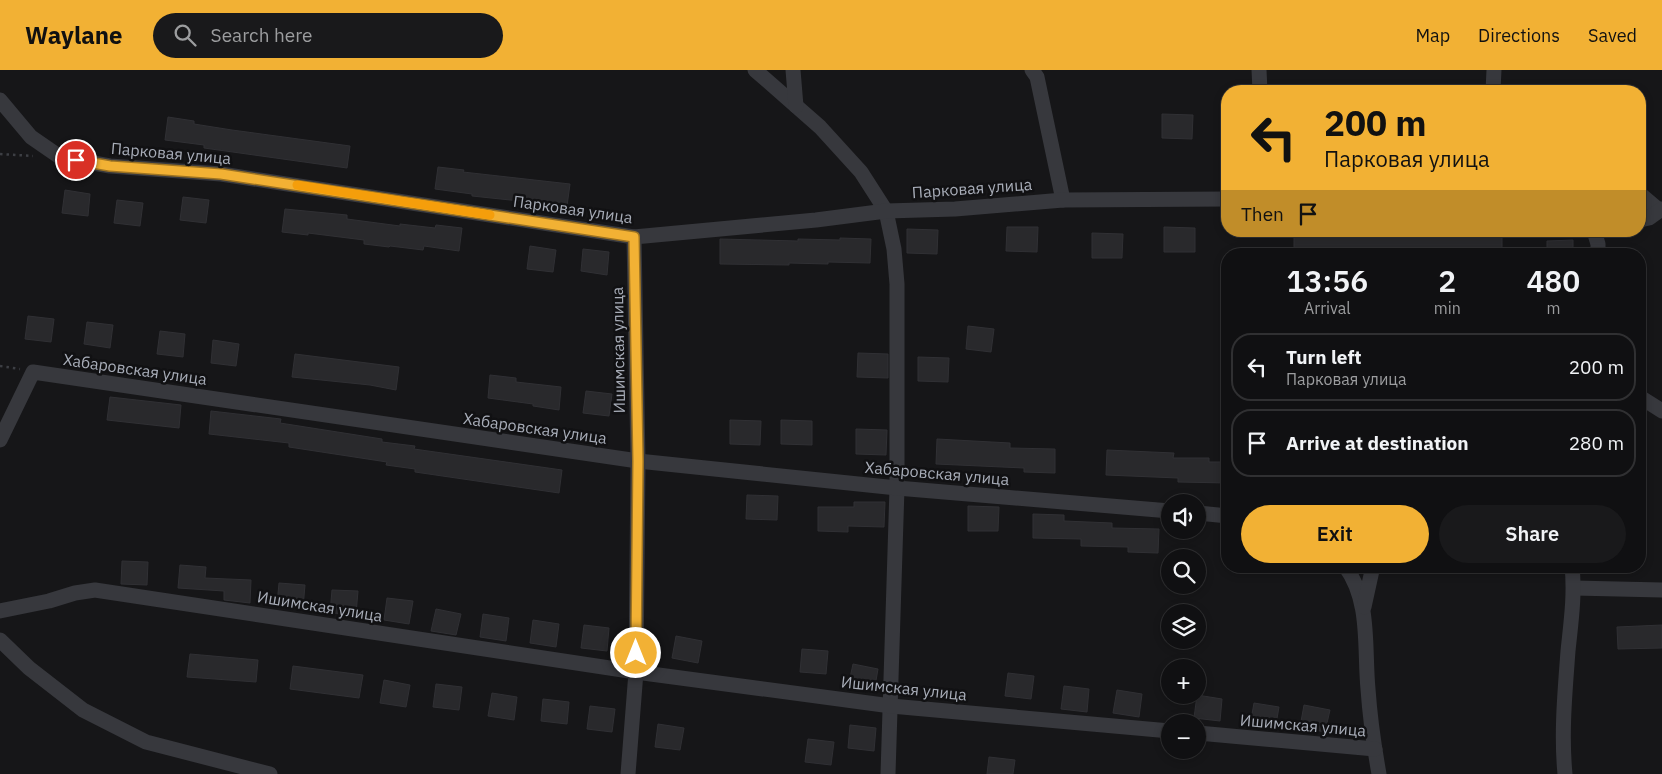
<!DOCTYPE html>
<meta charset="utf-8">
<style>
body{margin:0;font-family:"IBM Plex Sans",sans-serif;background:#19191b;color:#f1f3f6;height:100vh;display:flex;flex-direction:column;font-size:19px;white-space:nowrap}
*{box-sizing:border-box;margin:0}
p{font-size:16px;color:#9c9d9f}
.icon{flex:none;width:28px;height:28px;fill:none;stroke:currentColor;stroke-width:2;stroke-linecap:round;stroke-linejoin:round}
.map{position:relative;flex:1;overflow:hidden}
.drawer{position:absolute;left:1221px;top:178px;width:425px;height:325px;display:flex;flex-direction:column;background:#101012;border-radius:20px;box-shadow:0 2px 8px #0003,0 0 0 1px #303032}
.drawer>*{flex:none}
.guide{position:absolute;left:1221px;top:15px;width:425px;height:152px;border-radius:20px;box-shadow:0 2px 8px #0003,0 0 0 1px #303032;background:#f2b134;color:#111;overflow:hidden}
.controls{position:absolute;left:1161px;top:424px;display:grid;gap:10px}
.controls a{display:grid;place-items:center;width:45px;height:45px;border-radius:50%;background:#101012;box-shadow:0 2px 8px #0003,0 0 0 1px #303032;font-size:25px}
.pin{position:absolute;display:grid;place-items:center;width:42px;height:42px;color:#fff;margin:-21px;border:2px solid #fff;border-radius:50%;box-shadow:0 1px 5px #0007}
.me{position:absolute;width:55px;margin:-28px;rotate:0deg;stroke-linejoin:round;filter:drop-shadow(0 0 4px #0008)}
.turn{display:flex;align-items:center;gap:18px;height:105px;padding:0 20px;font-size:22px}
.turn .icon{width:65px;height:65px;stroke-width:2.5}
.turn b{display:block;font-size:35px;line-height:42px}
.then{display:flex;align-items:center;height:48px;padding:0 20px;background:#0003;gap:10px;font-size:19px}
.eta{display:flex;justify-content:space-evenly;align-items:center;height:85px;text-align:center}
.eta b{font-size:30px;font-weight:600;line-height:35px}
.button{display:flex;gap:10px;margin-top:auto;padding:10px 20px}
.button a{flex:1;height:58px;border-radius:30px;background:#f2b134;color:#111;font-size:20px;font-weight:600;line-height:58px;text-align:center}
.button a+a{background:#19191b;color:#f1f3f6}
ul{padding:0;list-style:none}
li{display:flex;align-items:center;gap:15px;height:68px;margin:0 10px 8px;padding:0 10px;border:2px solid #303032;border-radius:20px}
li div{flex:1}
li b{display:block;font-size:19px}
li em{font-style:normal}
header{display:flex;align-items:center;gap:30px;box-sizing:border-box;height:70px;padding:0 25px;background:#f2b134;color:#111}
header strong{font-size:24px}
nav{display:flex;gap:28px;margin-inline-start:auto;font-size:18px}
.search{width:350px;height:45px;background:#19191b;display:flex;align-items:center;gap:12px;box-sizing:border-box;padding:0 18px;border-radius:28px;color:#9c9d9f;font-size:19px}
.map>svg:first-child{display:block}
</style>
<header>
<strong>Waylane</strong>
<div class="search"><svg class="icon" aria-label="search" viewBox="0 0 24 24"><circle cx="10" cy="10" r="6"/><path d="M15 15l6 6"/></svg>Search here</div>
<nav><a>Map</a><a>Directions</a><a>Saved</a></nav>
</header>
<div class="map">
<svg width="1662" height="704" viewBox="0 0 1662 704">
<rect width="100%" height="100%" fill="#161618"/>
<g fill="#29292c" stroke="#303034">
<path d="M1162 44 1193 45 1192 69 1162 68Z"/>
<path d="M168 47 194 51V54L232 60 350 76 347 98 204 78V75L165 70Z"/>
<path d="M438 97 464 100 463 102 570 114 567 136 472 126V124L435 119Z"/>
<path d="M65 120 90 124 88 146 62 143Z"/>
<path d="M183 127 209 130 206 153 180 150Z"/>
<path d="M117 130 143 133 140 156 114 153Z"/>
<path d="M285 139 347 145V149L400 156V154L435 158 436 155 462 158 459 181 424 176 423 180 390 176 389 177 364 174V170L308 163V165L282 162Z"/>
<path d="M1007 157H1038L1037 182 1006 181Z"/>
<path d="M1164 157 1195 158V182H1164Z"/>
<path d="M907 159 938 160 937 184 907 183Z"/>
<path d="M1294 161 1392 166V161H1423V164L1502 166V184L1294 183Z"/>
<path d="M1092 163 1123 164 1122 188H1092Z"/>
<path d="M840 168 871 169 870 193 828 192V194L789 193V195L720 194V169L798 171V169L840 170Z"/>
<path d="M1573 170V184H1547V171Z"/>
<path d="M530 176 556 180 553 202 527 199Z"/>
<path d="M583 179 609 182 607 205 581 201Z"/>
<path d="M28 246 54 249 51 272 25 269Z"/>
<path d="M87 252 113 255 110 278 84 274Z"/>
<path d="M968 256 994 259 991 282 966 279Z"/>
<path d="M160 261 185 264 183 287 157 284Z"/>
<path d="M213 270 239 274 236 296 211 293Z"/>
<path d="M858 283 888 284V308L857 307Z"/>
<path d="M295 284 399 297 396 320 370 315 292 307Z"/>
<path d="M918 287 949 288 948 312 918 311Z"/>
<path d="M490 305 516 308V312L561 317 559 340 533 336V334L488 328Z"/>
<path d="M586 321 612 324 609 346 583 343Z"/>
<path d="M110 327 181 335 179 358 107 350Z"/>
<path d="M211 341 281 349 280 353 382 369V372L415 376 414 379 562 400 559 423 415 402V399L386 395 387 392 289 377V373L209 364Z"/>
<path d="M730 350 761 351 760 375 730 374Z"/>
<path d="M781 350 812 351V375L781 374Z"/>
<path d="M856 359 887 360 886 385 856 384Z"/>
<path d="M937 369 1010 373V378L1055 379V403L1024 402V398L936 394Z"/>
<path d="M1107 380 1174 383 1173 388H1209V392H1228V413L1178 412V408L1106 405Z"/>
<path d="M747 425 778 426 777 450 746 449Z"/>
<path d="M854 432H885L884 457 848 456V462L818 461V437H854Z"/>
<path d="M968 436 999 437 998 461H968Z"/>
<path d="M1033 444 1064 445V451L1112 453V458L1159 459 1158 483 1128 482V477L1081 476V469L1033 468Z"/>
<path d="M122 491 148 492 147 515 121 514Z"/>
<path d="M180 495 206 497 205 508 251 510 250 533 224 530V521L178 518Z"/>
<path d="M279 513 305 515 303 538 277 535Z"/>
<path d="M332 520 358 521 356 544 330 543Z"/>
<path d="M387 528 413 531 409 554 384 550Z"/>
<path d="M436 539 461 544 456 565 431 561Z"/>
<path d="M483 544 509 548 506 571 480 567Z"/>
<path d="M533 550 559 554 556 577 530 573Z"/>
<path d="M584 555 609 558 607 581 581 578Z"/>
<path d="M1662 555V578L1618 579 1617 557Z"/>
<path d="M676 566 702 571 698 593 672 588Z"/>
<path d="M802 579 828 581 826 604 800 602Z"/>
<path d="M190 584 258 590 256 612 187 607Z"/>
<path d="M853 594 878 599 874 622 848 617Z"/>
<path d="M293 596 363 605 359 628 290 619Z"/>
<path d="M1008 603 1034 606 1031 629 1005 626Z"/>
<path d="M384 610 410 615 406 637 380 633Z"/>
<path d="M436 614 462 617 459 640 433 637Z"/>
<path d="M1064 616 1089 619 1087 642 1061 639Z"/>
<path d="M1117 620 1142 624 1139 647 1113 643Z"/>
<path d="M492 623 517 627 514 650 488 646Z"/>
<path d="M1197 625 1222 629 1220 651 1194 648Z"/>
<path d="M543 629 569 632 567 654 541 651Z"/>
<path d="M1254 633 1279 637 1275 660 1250 655Z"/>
<path d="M1304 635 1330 640 1325 662 1300 657Z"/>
<path d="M590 636 615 639 612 662 587 659Z"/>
<path d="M658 654 684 658 680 680 655 677Z"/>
<path d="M850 655 876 658 874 681 848 678Z"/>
<path d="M808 669 834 672 831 695 805 692Z"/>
<path d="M989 687 1015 690 1013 704H987Z"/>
</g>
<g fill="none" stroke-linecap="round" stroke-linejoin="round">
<g stroke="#3d3f44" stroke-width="2.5" stroke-dasharray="2.5 4" stroke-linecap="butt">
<path d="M0 84 33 86"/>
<path d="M0 296 20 299"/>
</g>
<g stroke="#37383d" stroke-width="15">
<path d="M755 0 820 57 861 102 886 141 894 179 897 214V418L888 704"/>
<path d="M793 0 796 36"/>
<path d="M1032 0 1037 7 1063 130"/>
<path d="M1259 0 1260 21"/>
<path d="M1493 21 1494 0"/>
<path d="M0 30 31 67 60 87 110 96 221 104 634 167 816 150 886 141 955 139 1063 130 1228 129"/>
<path d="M1640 124 1659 140"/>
<path d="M1640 150 1649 148 1662 139"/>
<path d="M1594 161 1598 174V184"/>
<path d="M1640 327 1662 341"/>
<path d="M0 370 33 302 638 391 897 418 1170 441"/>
<path d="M1198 443 1228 446"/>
<path d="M1345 496C1371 531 1364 578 1368 619 1370 648 1374 676 1379 704"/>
<path d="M1574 518 1662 520"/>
<path d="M1364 537 1373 496"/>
<path d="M0 541 49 531 75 523 95 520 636 602 891 636 1170 661"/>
<path d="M0 570 29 598 83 640 146 672 270 704"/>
<path d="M1198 663 1375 679"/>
<path d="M628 704 636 602 638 391 634 167"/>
<path d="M1565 704C1561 663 1565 622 1568 581 1571 552 1575 525 1572 496"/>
</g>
</g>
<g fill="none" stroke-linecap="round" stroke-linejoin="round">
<g stroke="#9d7322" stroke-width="12">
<path id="route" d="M76 90 110 96 221 104 634 167 638 391 636 583"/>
</g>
<use href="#route" stroke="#f2b134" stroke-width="9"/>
<path stroke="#f59e0b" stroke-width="9" d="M297 115 490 145"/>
</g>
<g text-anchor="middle" stroke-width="5" stroke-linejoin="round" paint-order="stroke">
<g font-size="16" fill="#a8adb8" stroke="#111113">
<text transform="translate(171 83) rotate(5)" y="6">Парковая улица</text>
<text transform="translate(972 118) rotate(-4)" y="6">Парковая улица</text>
<text transform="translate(573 139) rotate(8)" y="6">Парковая улица</text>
<text transform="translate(618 280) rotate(-91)" y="6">Ишимская улица</text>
<text transform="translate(135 299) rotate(8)" y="6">Хабаровская улица</text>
<text transform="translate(535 358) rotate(8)" y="6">Хабаровская улица</text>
<text transform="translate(937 403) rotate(5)" y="6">Хабаровская улица</text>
<text transform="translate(320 536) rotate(9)" y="6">Ишимская улица</text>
<text transform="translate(904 618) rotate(6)" y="6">Ишимская улица</text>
<text transform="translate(1303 655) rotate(5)" y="6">Ишимская улица</text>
</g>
</g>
</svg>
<div class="controls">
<a><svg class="icon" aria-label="sound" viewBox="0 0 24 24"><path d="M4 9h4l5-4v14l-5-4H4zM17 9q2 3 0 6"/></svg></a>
<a><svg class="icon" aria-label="search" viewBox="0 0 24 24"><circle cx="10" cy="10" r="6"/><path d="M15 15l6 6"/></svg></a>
<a><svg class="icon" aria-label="layers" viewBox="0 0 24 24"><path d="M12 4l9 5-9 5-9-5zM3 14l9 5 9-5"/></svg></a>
<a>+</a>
<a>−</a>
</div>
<div class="pin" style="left:76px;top:90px;background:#d93025"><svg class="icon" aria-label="arrive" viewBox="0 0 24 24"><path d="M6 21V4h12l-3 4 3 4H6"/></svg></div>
<svg class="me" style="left:636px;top:583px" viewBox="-20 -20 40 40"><circle r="17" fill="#f2b134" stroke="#fff" stroke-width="3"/><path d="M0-11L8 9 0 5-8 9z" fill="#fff"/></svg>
<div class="guide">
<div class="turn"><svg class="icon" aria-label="left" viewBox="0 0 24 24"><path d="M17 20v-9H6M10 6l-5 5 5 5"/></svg><div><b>200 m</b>Парковая улица</div></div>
<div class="then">Then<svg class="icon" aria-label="arrive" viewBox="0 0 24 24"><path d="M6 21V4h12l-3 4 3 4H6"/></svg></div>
</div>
<section class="drawer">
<div class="eta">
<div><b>13:56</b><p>Arrival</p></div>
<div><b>2</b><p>min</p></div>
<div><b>480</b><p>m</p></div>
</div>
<ul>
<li><svg class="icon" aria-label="left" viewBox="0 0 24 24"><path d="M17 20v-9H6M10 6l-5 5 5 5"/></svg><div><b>Turn left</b><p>Парковая улица</p></div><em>200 m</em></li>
<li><svg class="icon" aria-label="arrive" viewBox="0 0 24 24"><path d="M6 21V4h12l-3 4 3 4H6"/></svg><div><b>Arrive at destination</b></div><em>280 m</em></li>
</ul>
<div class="button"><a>Exit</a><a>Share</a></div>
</section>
</div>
